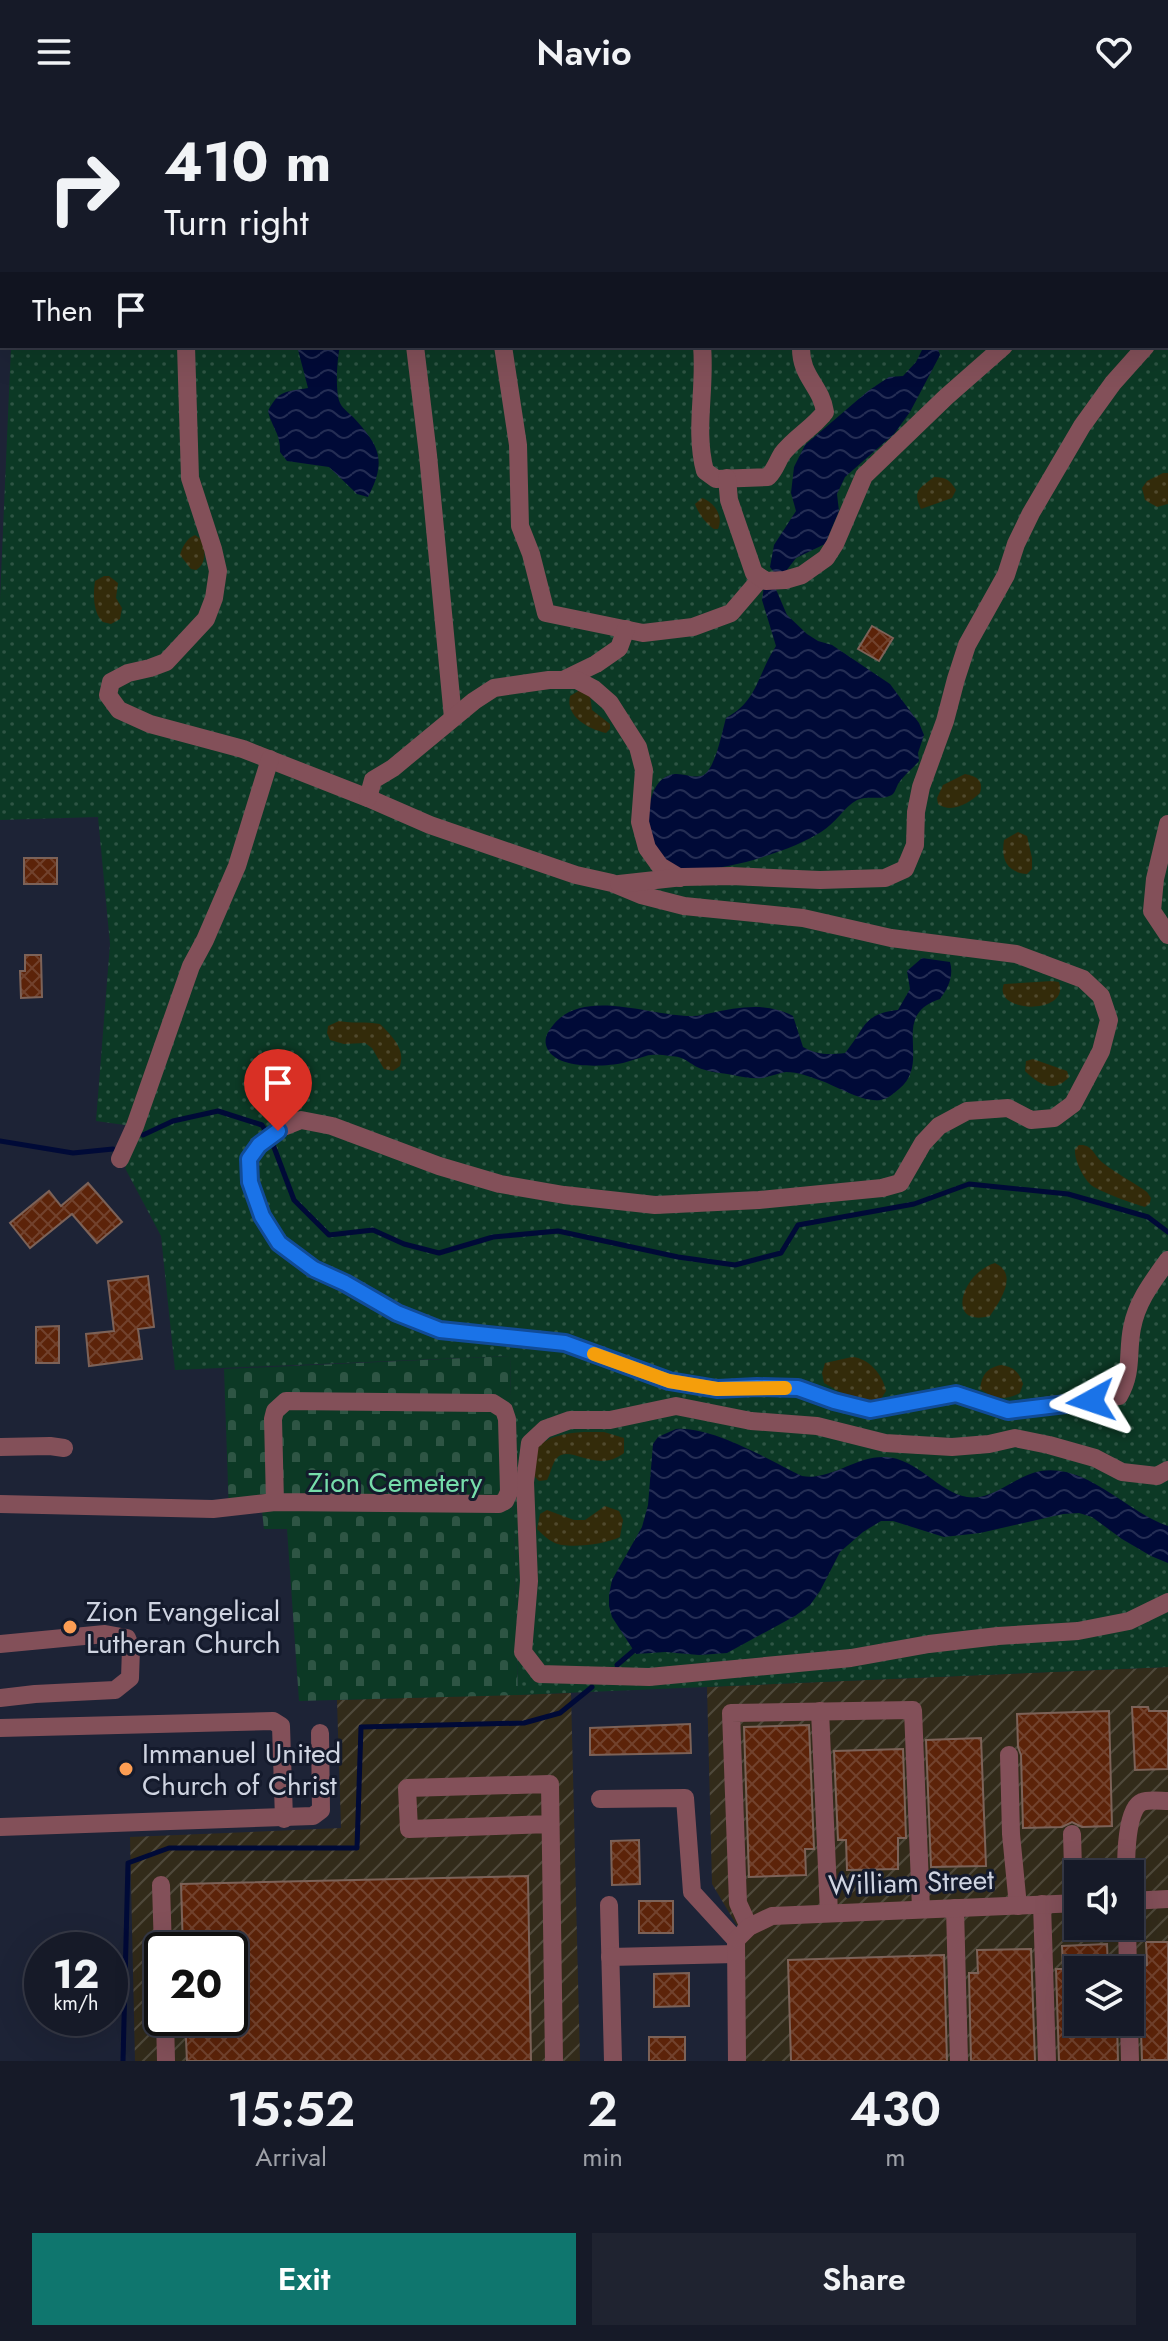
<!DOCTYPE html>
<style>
body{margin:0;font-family:Jost,sans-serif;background:#1f2330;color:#f1f3f6;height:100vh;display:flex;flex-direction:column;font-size:30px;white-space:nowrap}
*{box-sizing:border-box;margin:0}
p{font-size:26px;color:#9ea1a8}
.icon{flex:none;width:44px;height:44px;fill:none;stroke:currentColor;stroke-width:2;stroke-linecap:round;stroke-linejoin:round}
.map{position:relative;height:1957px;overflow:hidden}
.panel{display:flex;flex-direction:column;background:#161a28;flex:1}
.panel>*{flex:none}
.guide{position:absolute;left:0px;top:0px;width:1168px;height:244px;box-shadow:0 8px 32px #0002,0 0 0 2px #353845;background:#161a28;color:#f1f3f6;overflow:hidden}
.buttons{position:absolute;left:1064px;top:1756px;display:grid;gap:16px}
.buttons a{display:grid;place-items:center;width:80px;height:80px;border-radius:0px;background:#161a28;box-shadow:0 8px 32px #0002,0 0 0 2px #353845;font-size:40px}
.speed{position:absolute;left:24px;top:1828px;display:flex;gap:16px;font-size:40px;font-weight:700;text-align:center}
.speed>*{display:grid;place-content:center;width:104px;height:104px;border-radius:50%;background:#161a28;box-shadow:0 8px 32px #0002,0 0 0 2px #353845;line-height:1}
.speed small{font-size:20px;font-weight:400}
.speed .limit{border:4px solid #111;border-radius:12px;background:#fff;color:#111}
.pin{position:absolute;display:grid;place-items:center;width:68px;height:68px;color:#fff;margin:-82px -34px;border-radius:50% 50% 50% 0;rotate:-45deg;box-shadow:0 0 8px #0007}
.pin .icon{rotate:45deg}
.me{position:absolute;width:88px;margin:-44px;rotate:265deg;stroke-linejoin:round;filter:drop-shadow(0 0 6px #0008)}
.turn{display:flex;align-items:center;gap:28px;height:168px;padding:0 32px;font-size:36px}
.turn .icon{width:104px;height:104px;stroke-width:2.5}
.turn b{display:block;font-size:56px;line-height:68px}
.then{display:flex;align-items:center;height:76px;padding:0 32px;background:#0003;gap:16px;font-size:30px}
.eta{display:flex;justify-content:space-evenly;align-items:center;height:136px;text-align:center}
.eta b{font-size:48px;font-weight:600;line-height:56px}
.button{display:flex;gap:16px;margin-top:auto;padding:16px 32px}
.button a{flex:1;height:92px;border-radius:0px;background:#0f766e;color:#fff;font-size:32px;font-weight:600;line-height:92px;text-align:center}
.button a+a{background:#1f2330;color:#f1f3f6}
header{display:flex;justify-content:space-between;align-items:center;height:104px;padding:0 32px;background:#161a28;font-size:36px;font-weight:600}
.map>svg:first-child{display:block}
</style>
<header><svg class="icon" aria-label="menu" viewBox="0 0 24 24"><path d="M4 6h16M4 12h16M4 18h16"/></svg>Navio<svg class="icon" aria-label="heart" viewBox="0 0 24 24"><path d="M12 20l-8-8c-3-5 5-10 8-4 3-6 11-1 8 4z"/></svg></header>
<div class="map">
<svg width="1168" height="1957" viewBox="0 0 1168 1957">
<defs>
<pattern id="industrial-furrows" width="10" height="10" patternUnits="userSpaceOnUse" patternTransform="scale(2)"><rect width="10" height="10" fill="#322b1a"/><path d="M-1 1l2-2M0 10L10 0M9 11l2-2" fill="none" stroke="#4f493b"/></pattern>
<pattern id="grass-dots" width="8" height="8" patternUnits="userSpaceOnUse" patternTransform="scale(2)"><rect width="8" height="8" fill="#0c3925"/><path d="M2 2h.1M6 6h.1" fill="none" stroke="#2e5544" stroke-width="1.8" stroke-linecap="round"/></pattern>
<pattern id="sand-dots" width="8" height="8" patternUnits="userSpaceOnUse" patternTransform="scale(2)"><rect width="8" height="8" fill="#332b0a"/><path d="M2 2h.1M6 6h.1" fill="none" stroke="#50492d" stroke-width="1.8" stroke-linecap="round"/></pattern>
<pattern id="cemetery-stones" width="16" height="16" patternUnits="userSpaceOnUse" patternTransform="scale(2)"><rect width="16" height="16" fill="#0c3925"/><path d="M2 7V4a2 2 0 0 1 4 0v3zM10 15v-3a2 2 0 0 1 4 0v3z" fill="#2e5544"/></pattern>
<pattern id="water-waves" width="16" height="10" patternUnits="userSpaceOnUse" patternTransform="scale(2)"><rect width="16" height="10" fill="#000a37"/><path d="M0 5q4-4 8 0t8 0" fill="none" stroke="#242d54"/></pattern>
<pattern id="building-cross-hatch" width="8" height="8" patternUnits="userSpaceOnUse" patternTransform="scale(2)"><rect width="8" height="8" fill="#5c2309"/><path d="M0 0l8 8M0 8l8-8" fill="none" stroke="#72422d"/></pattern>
</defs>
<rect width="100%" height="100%" fill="#1d2336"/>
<g fill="url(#industrial-furrows)" fill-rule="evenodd">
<path d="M1168 1563V1957H742L739 1825 712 1780 707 1583ZM1078 1770H1130V1822H1078ZM1078 1866H1130V1918H1078Z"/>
<path d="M571 1589 580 1957H135L130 1733 341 1724 337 1596ZM162 1846H230V1914H162Z"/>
</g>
<path fill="url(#grass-dots)" d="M21 0H1168V1563L518 1591 510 1252 175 1266 161 1132 125 1064 139 1023 96 1017 110 840 98 713 0 716V495L11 242H1166V2H21Z"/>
<g fill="url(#sand-dots)">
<path d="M1163 369H1168V400L1157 403 1145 396 1142 384 1147 377Z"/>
<path d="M934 373C946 373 950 376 956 386L952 394 921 405C912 386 920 384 934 373Z"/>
<path d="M702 394C714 398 724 412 718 425H714C706 420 698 409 695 400Z"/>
<path d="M195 431 202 436C205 447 207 459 196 466L191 465 180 451C182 443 187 434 195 431Z"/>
<path d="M104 472H109L118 479 116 494 122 504 120 515 111 520 103 518C93 509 93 490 95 477Z"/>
<path d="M580 586 590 592 592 606 610 620V625L606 629C589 625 565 613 570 592Z"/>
<path d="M965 670C976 672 984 676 980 689 969 699 952 710 938 700L937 694 943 681Z"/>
<path d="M1018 728 1027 732 1032 754V765L1027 770C1006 768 1001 755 1004 736Z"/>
<path d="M1052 877 1059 878C1071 912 991 909 1004 880Z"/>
<path d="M339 917C353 920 365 917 380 920 391 931 406 945 400 962L393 967 384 965 372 944 365 939 344 940 330 936 327 929 328 922Z"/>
<path d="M1033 955 1067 967 1069 973C1054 990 1038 980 1025 967L1026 957Z"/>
<path d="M1079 1041C1093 1040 1093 1051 1103 1059 1117 1070 1133 1078 1147 1088L1151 1094 1150 1099 1145 1103C1134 1100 1097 1087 1090 1080 1083 1073 1074 1056 1075 1045Z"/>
<path d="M995 1159C1019 1170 1000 1197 990 1212 945 1224 961 1169 995 1159Z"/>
<path d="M852 1253C869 1254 883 1271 886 1287L881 1295C859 1300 843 1290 824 1279L822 1269 825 1259Z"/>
<path d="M1001 1261C1014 1263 1019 1268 1023 1280L1020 1289C1004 1297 994 1295 980 1285 982 1270 987 1264 1001 1261Z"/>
<path d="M584 1328H604L624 1334V1349C597 1370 571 1341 558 1353 552 1358 551 1369 547 1376L539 1377 532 1370C533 1365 532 1356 534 1351 540 1332 568 1329 584 1328Z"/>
<path d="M605 1402 619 1407 623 1416 620 1433C606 1440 567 1446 553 1438 547 1435 542 1430 537 1425L540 1410 547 1406 574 1416H585Z"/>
</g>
<path fill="url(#cemetery-stones)" d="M510 1252 518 1591 299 1597 287 1425H264L262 1407 229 1410 224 1265Z"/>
<g fill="url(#water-waves)">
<path d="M297 242H340C337 255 335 287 340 299 343 305 349 309 353 313 380 342 387 357 368 393L357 390 329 363 287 357 280 348C281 330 272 324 268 307 279 286 285 288 308 284Z"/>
<path d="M924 242H937L940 251 910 308 894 330 845 373 837 390 839 407 825 440 796 454 783 471H776L770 463 774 441 796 407 791 389 794 363 805 341 868 287 889 273 903 272 916 258Z"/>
<path d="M764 482 775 483 787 511 807 530 818 537 832 541 890 580 919 619 924 631 918 649 919 657C912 665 904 671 898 680 897 682 895 688 893 690 884 697 868 691 857 696 844 703 835 720 821 728 792 747 709 774 676 763 662 758 649 733 649 718 648 700 653 672 675 670 684 669 697 676 705 670 716 661 722 628 726 614 758 597 757 571 776 542L762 496Z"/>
<path d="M922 854 950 858C954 872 948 884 940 895 888 912 933 957 899 985 895 988 889 994 884 995 867 1001 838 983 822 977 811 973 798 968 786 968 779 969 771 972 763 974 753 975 742 973 733 971 722 969 707 968 697 963 686 957 685 953 670 952 662 951 653 950 646 952 638 954 631 957 623 959 604 963 552 966 546 941 544 933 549 926 554 920 585 883 652 913 693 912 699 912 705 910 711 909 739 903 767 898 793 912L803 943C817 951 829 951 845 949 866 924 862 910 898 906L910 885 907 867Z"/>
<path d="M676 1325C712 1322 769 1356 802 1372 831 1377 855 1352 885 1353 917 1354 938 1388 967 1393 995 1397 1015 1371 1041 1367 1088 1360 1126 1408 1168 1422V1459L1151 1452 1122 1435 1092 1413 1079 1409 1063 1410 980 1429 944 1433 893 1417H881L863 1428 840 1448 820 1487 810 1501 795 1512 727 1549 699 1551 665 1548 636 1550 612 1513 609 1502V1491L612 1476 642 1423 648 1401 653 1340 658 1333Z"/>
</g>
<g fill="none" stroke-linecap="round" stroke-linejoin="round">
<g stroke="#000a37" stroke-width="5">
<path d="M143 1031 173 1017 218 1007 262 1021 267 1029"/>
<path d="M0 1037 73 1049 113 1045"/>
<path d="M272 1038 294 1096 329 1131 373 1126 404 1140 439 1149 493 1133 558 1127 678 1153 735 1161 781 1149 798 1121 914 1100 969 1080 1068 1090 1148 1113 1168 1128"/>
<path d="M617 1561 638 1543"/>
<path d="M123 1957 128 1759 169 1744H357L361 1623 524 1619 560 1609 592 1583"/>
</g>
</g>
<g fill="url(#building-cross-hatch)" stroke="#7c6258" stroke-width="2">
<path d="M872 522 893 534 879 557 858 545Z"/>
<rect x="24" y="754" width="33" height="26"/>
<path d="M25 851H41L42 893 21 894 20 867H25Z"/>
<path d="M88 1079 122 1118 97 1139 72 1110 30 1144 10 1119 49 1087 61 1102Z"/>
<path d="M148 1172 154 1223 138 1225 142 1255 89 1262 86 1230 114 1227 108 1177Z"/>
<path d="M59 1222V1259H36V1223Z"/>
<path d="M1132 1603H1148L1149 1607H1168V1665L1135 1666Z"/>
<path d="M1109 1607 1112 1722 1082 1723 1072 1718 1062 1723 1023 1724 1021 1651 1018 1643 1017 1610Z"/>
<path d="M690 1620 691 1649 590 1651V1624Z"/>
<path d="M809 1621 814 1745H805L806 1771 749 1773 744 1623Z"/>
<path d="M981 1634 986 1762 931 1763 926 1636Z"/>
<path d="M903 1645 906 1734H898V1765L847 1766 846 1736H838L834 1647Z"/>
<path d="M639 1736 640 1780 612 1781 611 1737Z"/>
<path d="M528 1772 531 1957H187L185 1914H230V1846H183L181 1780Z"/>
<rect x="639" y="1797" width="34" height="32"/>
<path d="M1146 1838H1168V1956H1142L1139 1871 1140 1862 1147 1861Z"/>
<path d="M1107 1840 1108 1866H1078V1918H1117L1118 1957H1059L1056 1865H1063L1062 1842Z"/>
<path d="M1031 1845 1035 1957H971L969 1869H978L977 1846Z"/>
<path d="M944 1851 947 1957H791L788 1856Z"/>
<path d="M689 1869V1902L654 1903V1870Z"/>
<rect x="649" y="1933" width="36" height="24"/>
</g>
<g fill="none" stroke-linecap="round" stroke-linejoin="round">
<g stroke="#835059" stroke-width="18">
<path d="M179 0V2"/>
<path d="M360 0 361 2"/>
<path d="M452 0V2"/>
<path d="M688 0V2"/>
<path d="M851 0 852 2"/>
<path d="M1099 0 1110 2"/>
<path d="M0 8V0"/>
<path d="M1166 12 1168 13"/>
<path d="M1166 106 1168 105"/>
<path d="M1166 226 1168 224"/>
<path d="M186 242 190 374 213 445 218 467 214 494 206 515 166 558 150 564 128 569 111 578 108 591 119 606 150 620 243 645 368 694 430 721 576 771 612 779 641 791 684 802 803 814 891 834 1016 850 1083 875 1101 892 1109 916 1101 947 1073 1000 1054 1014 1031 1016 1008 1004 967 1007 939 1022 923 1039 900 1079 882 1084 759 1096 655 1101 564 1091 500 1080 439 1062 332 1022 301 1016 281 1024 259 1041 249 1055 250 1078 262 1112 279 1139 314 1165 345 1179 397 1209 440 1226 565 1239 669 1277 717 1285 757 1283 798 1284 834 1297 870 1306 956 1290 1008 1307 1119 1292C1133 1268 1127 1249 1132 1224 1137 1197 1153 1177 1168 1156"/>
<path d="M415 242 428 351 453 614"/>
<path d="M503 242 518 341 520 422 531 450 546 509 643 529 693 523 731 509 761 474"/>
<path d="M702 242C706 284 694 326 705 367L716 375 768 373C775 366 777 358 782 350 794 334 813 324 825 308 821 281 800 273 801 242"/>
<path d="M727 374 729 396 754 469 766 477 785 476 802 471 826 454 835 440 864 372 946 293 1004 242"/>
<path d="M565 575 596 560 619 544 626 525"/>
<path d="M368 694 373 676 393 664 474 597 494 584 549 576H577L594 585 610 599 638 643 644 666 640 718 647 744 660 762 680 774"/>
<path d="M1168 720 1155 775 1152 807 1168 831"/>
<path d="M619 780 683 773 731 772 820 776 885 774 905 765 915 741 916 708 921 683 945 617 956 575 967 541 1006 471 1016 440 1031 409 1082 322 1113 279 1146 242"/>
<path d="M120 1055 135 1022 191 862 205 836 237 762 270 655"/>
<path d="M0 1343 50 1342 64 1344"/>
<path d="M1168 1366 1157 1372 1122 1368 1095 1354 1049 1341 1015 1334 989 1340 952 1343 885 1339 817 1322 751 1317 676 1302 610 1316H570L545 1325 530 1339 525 1378 529 1477 523 1548 540 1570 649 1573 851 1554 929 1540 998 1532 1078 1527 1129 1517 1168 1498"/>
<path d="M0 1400 213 1405 275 1398 499 1400 505 1397 509 1388 507 1315 504 1306 493 1299H485L286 1297 275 1307 273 1315 275 1398"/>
<path d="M0 1540 105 1530 127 1534 131 1544 130 1574 115 1586 35 1590 0 1594"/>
<path d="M820 1607 829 1809"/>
<path d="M0 1624 273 1617 281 1622 284 1715"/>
<path d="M1009 1651 1011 1730 1018 1802"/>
<path d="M600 1695 685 1694 692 1788 736 1836"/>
<path d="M550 1720 409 1725 407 1684 550 1680 554 1957"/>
<path d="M0 1723 313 1712 321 1706 320 1629"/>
<path d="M1072 1730 1074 1799"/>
<path d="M1126 1770C1126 1755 1126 1704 1142 1698 1149 1695 1161 1697 1168 1697"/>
<path d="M161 1781 163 1846"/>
<path d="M1130 1797 1168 1795"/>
<path d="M1042 1800 1047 1957"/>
<path d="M609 1801 613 1957"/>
<path d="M955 1804 959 1957"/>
<path d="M1127 1822 1128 1866"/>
<path d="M749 1823 738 1799 731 1609 913 1606 921 1805"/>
<path d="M610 1853 735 1850"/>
<path d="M165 1914 166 1957"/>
<path d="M1129 1918 1130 1957"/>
<path d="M737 1957 736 1836 749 1823 772 1812 1078 1799"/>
</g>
</g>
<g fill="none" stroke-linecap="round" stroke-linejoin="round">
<g stroke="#114b97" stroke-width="20">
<path id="route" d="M278 1027 259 1041 249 1055 250 1078 262 1112 279 1139 314 1165 345 1179 397 1209 440 1226 565 1239 669 1277 717 1285 757 1283 798 1284 834 1297 870 1306 956 1290 1008 1307 1091 1297"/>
</g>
<use href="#route" stroke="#1a73e8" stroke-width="14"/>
<path stroke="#f59e0b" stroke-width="14" d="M594 1250 669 1277 717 1285 785 1284"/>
</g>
<g fill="#fc9d53" stroke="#141a2c" stroke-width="3">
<circle cx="70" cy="1523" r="8"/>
<circle cx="126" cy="1665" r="8"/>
</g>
<g text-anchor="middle" stroke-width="6" stroke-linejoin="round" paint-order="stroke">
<g font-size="28" fill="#76ddaa" stroke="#141a2c">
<text x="395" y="1388">Zion Cemetery</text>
</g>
<g font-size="28" fill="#cfd4e1" stroke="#141a2c" text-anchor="start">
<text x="86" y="1517">Zion Evangelical<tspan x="86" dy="32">Lutheran Church</tspan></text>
<text x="142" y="1659">Immanuel United<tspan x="142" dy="32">Church of Christ</tspan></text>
</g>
<g font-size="28" fill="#cfd4e1" stroke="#141a2c">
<text transform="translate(911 1778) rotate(-2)" y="10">William Street</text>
</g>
</g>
</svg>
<div class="buttons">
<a><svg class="icon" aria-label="sound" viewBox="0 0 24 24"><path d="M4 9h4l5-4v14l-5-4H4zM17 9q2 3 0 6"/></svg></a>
<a><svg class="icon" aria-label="layers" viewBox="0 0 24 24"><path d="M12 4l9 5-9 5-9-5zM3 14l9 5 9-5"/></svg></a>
</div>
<div class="speed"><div>12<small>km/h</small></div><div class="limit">20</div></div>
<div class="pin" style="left:278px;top:1027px;background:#d93025"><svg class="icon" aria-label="arrive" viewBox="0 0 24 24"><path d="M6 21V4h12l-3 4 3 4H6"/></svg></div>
<svg class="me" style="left:1091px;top:1297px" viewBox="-20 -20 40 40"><path d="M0-17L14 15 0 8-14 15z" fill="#1a73e8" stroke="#fff" stroke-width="4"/></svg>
<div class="guide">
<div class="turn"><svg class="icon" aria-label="right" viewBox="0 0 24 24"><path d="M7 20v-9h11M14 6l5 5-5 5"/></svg><div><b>410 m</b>Turn right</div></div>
<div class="then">Then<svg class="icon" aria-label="arrive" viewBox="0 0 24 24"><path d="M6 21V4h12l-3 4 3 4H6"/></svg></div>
</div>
</div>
<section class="panel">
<div class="eta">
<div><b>15:52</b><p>Arrival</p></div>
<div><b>2</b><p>min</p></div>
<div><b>430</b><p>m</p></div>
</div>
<div class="button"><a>Exit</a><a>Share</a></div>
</section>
